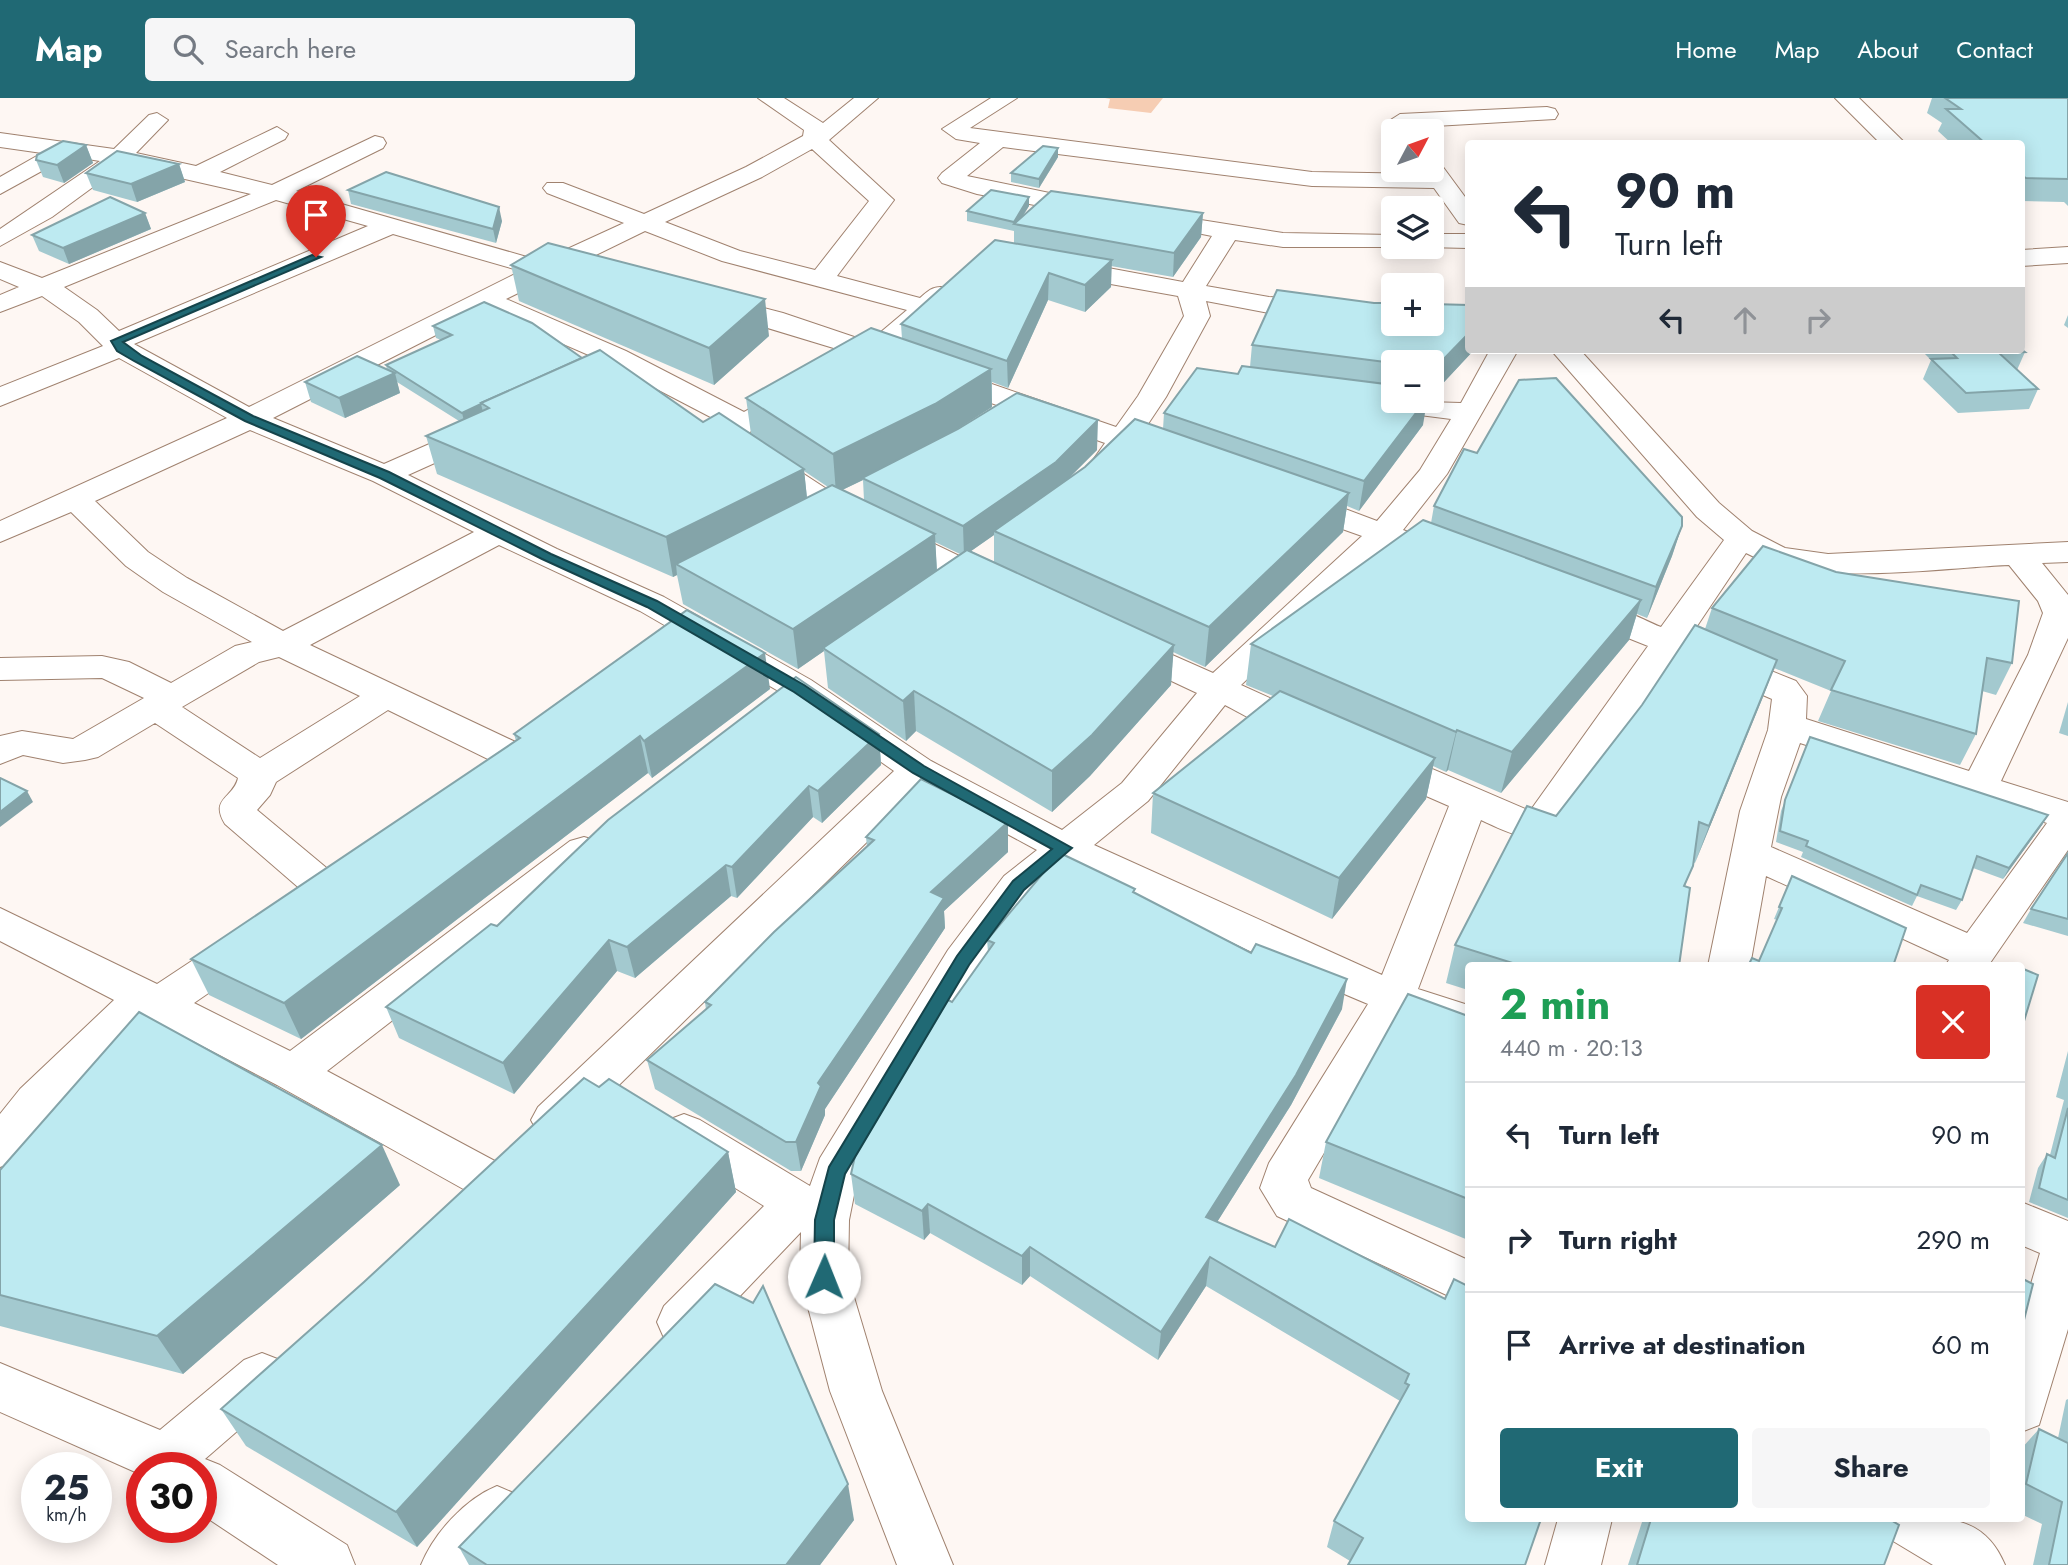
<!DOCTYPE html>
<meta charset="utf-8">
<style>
body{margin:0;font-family:Jost,sans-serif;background:#f6f6f7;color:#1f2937;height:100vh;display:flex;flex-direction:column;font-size:26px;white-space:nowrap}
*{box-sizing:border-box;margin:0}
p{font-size:23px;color:#747a83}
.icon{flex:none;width:38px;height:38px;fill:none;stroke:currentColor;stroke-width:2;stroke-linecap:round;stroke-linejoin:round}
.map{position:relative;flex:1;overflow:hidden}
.drawer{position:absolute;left:1465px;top:864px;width:560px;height:560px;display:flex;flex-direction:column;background:#fff;border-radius:7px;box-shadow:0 4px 18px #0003}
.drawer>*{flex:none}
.hud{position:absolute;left:1465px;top:42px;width:560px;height:214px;border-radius:7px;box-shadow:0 4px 18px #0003;background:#fff;color:#1f2937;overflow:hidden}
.needle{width:46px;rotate:49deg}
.buttons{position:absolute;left:1381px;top:21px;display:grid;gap:14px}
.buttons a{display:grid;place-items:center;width:63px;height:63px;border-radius:7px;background:#fff;box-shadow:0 4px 18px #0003;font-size:35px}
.speed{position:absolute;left:21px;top:1354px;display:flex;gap:14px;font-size:35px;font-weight:700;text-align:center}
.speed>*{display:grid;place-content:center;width:91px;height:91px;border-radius:50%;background:#fff;box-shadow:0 4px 18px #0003;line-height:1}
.speed small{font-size:18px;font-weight:400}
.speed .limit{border:10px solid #d22;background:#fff;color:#111}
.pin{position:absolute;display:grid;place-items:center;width:60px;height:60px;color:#fff;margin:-72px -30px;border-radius:50% 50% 50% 0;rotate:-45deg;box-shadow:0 0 7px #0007}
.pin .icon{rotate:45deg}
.me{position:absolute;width:77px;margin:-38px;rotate:1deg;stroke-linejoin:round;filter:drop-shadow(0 0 5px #0008)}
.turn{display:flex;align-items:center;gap:24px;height:147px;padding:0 35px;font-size:32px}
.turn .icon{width:91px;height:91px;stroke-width:2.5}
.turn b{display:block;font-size:49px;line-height:60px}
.lanes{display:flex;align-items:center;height:66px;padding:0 35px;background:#0003;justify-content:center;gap:35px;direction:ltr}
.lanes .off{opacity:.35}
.round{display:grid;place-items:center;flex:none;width:74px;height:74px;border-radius:7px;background:#f6f6f7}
.summary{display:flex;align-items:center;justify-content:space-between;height:119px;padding:0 35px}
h1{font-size:42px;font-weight:700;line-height:52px;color:#1e9e55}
.primary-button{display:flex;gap:14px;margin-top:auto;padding:14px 35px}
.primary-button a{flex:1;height:80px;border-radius:7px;background:#206974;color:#fff;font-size:28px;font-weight:700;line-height:80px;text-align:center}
.primary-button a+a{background:#f6f6f7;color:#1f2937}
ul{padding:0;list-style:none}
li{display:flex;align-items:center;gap:21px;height:105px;padding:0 35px;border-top:2px solid #e0e1e3}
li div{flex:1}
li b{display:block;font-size:26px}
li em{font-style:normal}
header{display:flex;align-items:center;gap:42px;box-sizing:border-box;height:98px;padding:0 35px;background:#206974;color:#fff}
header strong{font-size:33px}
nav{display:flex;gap:38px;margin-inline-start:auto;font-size:24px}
.search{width:490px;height:63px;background:#f6f6f7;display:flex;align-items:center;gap:18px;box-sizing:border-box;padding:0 24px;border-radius:7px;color:#747a83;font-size:26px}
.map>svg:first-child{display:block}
</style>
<header>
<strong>Map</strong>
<div class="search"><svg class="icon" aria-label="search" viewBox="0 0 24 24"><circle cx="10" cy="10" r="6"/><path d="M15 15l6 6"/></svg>Search here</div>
<nav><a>Home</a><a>Map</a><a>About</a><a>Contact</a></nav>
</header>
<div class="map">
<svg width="2068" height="1467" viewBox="0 0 2068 1467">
<rect width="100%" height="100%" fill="#fef7f3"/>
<path fill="#f6cdb3" d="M1105 0H1163L1151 15 1108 10 1110 1Z"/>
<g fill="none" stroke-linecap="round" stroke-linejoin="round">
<g stroke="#a0826f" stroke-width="2">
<g id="minor">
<path d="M758 0H784L823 25 854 0H878L829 42 894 102 837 178 920 200C930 191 935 187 948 190L952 196 893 252 901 259 897 265 887 267 874 264 860 273H840L836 267 850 255 708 212 704 206 708 200 717 198 783 215 869 244 907 212 722 163 645 133 506 201 626 253 744 314C763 304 784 288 805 293L809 299 805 305 744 337 845 403 1005 480 1009 487 1005 494 993 497 981 494 823 417 719 346 714 340 722 325 607 265 485 212 273 320 384 366 468 329 478 326 488 329 493 335 488 341 408 377 557 451 664 499 811 582 931 663 1062 732 1122 685 1197 595 1112 555 1107 548 1112 541 1124 537 1136 541 1213 575 1362 438 1286 411 1282 404 1286 397 1297 395 1308 397 1377 423 1420 372 1451 321 1365 310 1361 304 1365 298 1393 297V303L1461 305 1490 252H1518L1447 376 1403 432 1458 452 1463 459 1458 466C1435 472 1410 456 1388 448L1241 587 1318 622 1323 630 1318 638C1288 646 1251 620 1225 607L1148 703 1094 747 1382 877 1449 708 1369 673 1364 664 1369 655 1382 652 1395 655 1530 713 1648 548 1573 518 1568 511 1573 504C1601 497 1636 519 1661 529L1724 442 1697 419 1551 252H1580L1719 405 1752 433 1785 450 1828 456 2068 444V464L2042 465 2068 497V540L2001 683 2068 704V752L1988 868H1945L1949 862 1766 778 1750 868H1708L1740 713 1768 632 1772 601 1675 559 1558 731C1531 748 1507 734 1481 722L1418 891 1468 907V941L1404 919 1308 1082 1311 1090 1468 1162V1207L1277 1118 1260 1090 1269 1065 1368 906C1266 864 1170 812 1069 768L1032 798 978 874 858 1077 849 1122 848 1179 882 1293 953 1467H897L830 1293 800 1179 801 1134 700 1240 682 1246 664 1240 657 1224 664 1208 764 1108 668 1048 661 1035 668 1022 684 1016 700 1022 810 1088 820 1060 948 852 1004 778 1037 752 922 690 570 1035 554 1040 538 1035 531 1022 538 1009 894 673 787 598 640 513 499 447 310 547 524 648 529 657 524 666 511 669 498 666 388 612 276 684 270 697 257 712 341 782 347 792 341 802 327 806 313 802 225 726C209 700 234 700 238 680L155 625 98 659 85 662 63 665 23 657 0 666V638L22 633 73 641 144 600 102 580 0 582V560L102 558 129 564 171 585 235 548 252 544 163 494 126 468 71 414 0 444V423L227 320 119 260 0 308V289L103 248 79 224 42 198 0 214V197L19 189 0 181V164L42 180 251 96 123 67 52 119 0 148V131L100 63 69 58 0 96V79L42 55 0 49V35L114 51 149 17 157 15 168 22 136 55 196 68 277 29 288 36 285 41 220 74 272 87 375 38 383 40 386 45 383 50 296 93 541 163 624 125 547 95 543 90 547 85H563L644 116 746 69 803 38 804 32ZM812 51 869 103 815 172 740 153 665 124 762 79ZM276 102 368 128 119 233 97 212 64 189ZM393 136 521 173 249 309 134 246ZM250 332 373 383 474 434 283 533 187 480 148 454 95 403ZM1746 455C1810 490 1935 470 2009 467L2038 503 2043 515 2028 557 1969 673 1806 621 1807 598 1796 583 1689 540ZM279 559 360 598 260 660 182 609 259 564ZM1800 645 2047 725 1967 835 1771 749 1781 699Z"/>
<path d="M991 0H1017L970 30 1312 74 1424 76 1422 72H1432V63L1440 65 1468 103V127L1459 125 1434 90 1312 88 1003 49 967 78 1093 104 1102 106 1105 111 1102 116 1093 118 977 96 942 85 938 80 942 75 980 45 956 41 942 31Z"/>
<path d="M1835 0H1859L1906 46H1881Z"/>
<path d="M1547 9 1555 11 1558 16 1555 21 1400 30 1389 23 1400 16Z"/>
<path d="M1201 122 1283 135 1393 137V149H1402H1283L1235 142 1206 188 1269 199 1393 209V225L1269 215 1206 203 1210 218 1166 299 1140 338 1175 350 1179 356 1175 362 1164 365 1129 354 1119 368 1108 371 1097 368 1093 362 1105 345 934 285 930 279 934 273 944 271 954 273 1116 329 1138 298 1184 218 1178 198 1060 177 1051 174 1047 169 1051 164 1060 161 1183 184 1212 138 1192 134 1189 129 1192 124Z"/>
<path d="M1432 136H1468V150L1425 149H1432Z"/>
<path d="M2068 149V165L2021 168V152Z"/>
<path d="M584 739 598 743 603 753 598 763 327 973 506 1069 513 1083 506 1097 490 1103 474 1097 277 987 149 920 52 1017 16 1063 0 1069V1016L20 991 114 902 0 843V810L157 886 228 839 243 835 258 839 264 850 258 861 194 905 290 953 570 743Z"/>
<path d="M2021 1104 2068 1123V1231L2039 1327 2021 1334V1220L2040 1155 2021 1147Z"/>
<path d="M262 1255 280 1262 288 1279 280 1296 205 1361 220 1367 347 1447 355 1467H278L201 1416V1370H142V1377L0 1314V1265L160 1332 244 1262Z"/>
<path d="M497 1388 516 1396 524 1415 516 1434 486 1467H421C434 1435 465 1401 497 1388Z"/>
<path d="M1558 1421H1612L1601 1467H1545Z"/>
<path d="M1880 1421C1932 1421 1981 1409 2005 1467H1933L1888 1440Z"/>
</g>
</g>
<use href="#minor" fill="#fff" fill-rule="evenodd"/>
</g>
<g fill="#a3c9cf" fill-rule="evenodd">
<path d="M1932 0H2068V108L2064 104 2021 103V46H1952L1938 33 1942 25 1927 15Z"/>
<path d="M86 47 93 65 64 85 43 79 36 62Z"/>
<path d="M1058 50V59L1039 90 1011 84V75Z"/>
<path d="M179 66 185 84 137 104 93 92 86 75Z"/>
<path d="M348 92 502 123 496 145 351 106Z"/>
<path d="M1029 108 1023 118 1203 115 1201 139 1173 179 1111 168V189L1085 214 1048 202 1008 290 992 284V309L952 334 1097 352 1069 380 1163 331 1164 315 1250 269 1252 247 1474 252 1432 297V264H1393V303L1423 327 1359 413 1347 408 1343 434 1205 569 1173 554 1171 587 1090 678 1052 714 916 633 906 643 828 590 824 553 798 571 683 506 677 477 673 479 437 376 426 338 459 323 397 284 400 295 345 320 311 304 305 284 387 272 386 267 441 242 436 240 433 228 582 260 703 324 751 336 746 300 902 241 901 226 1014 145V133L967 123V113ZM804 373 828 389 807 400ZM863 382 864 402 842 392ZM994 437V464L971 453ZM935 444 960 456 937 472Z"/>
<path d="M145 115 151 131 69 166 39 153 32 137Z"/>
<path d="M511 167 769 238 714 287 519 203Z"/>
<path d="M2068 217V230L2064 227Z"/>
<path d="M1921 252H2021L2025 254 2017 272 2038 291 2029 311 1958 315 1923 281 1931 262Z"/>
<path d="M1434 408 1682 428 1672 458 1647 520 1637 516 1629 542 1501 695 1448 672 1446 674 1433 668 1426 701 1332 821 1151 735 1153 695 1273 598 1246 587 1251 546 1431 425Z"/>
<path d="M1763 448 2012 565 1996 597 1982 593 1976 636 1960 667 1818 623 1831 593 1774 570 1695 765 1693 764 1685 788 1679 868H1468V892L1446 885 1455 847 1705 531 1712 510Z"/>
<path d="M770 591 652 680 648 675 301 941 209 897 191 861 516 643 514 636Z"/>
<path d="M2068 604V638L2059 635Z"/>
<path d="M879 636 881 667 822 725 813 719 737 800 731 798 635 880 617 873 514 996 399 940 386 909 497 828Z"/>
<path d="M1810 639 2048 717 2042 727 2003 781 1973 770 1962 802 1956 812 1917 798 1912 808 1801 759 1803 754 1776 744 1781 713Z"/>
<path d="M1008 724V754L944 813 945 830 825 1011V1017L801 1073H791L655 991 647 962 706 912 705 904 867 749 866 739Z"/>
<path d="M2068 755V838L2023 825 2031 811Z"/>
<path d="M1792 778 1906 830 1759 863 1777 822 1774 821Z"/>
<path d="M1134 795 1342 911 1291 1007 1217 1124 1275 1149 1445 1201 1468 1421 1350 1463 1327 1449 1334 1423 1400 1303 1206 1188 1158 1262 1030 1178 1022 1187 930 1135 924 1142 855 1106 851 1076 952 904 988 854 987 842Z"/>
<path d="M1468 918V1142L1319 1080 1326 1044Z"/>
<path d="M2068 953V1120L2029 1104 2038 1070 2047 1056 2050 1057 2064 1002 2056 999Z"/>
<path d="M599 989 728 1054 736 1094 417 1449 246 1348 221 1311Z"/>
<path d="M0 1072 400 1087 183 1276 0 1228Z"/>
<path d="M2068 1301V1467H2033L2042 1426 2021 1416V1351L2039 1331 2058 1340 2066 1302Z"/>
<path d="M1643 1421H1889L1884 1467H1628Z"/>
<path d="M854 1422 820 1467H469L459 1449Z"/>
</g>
<g fill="#84a4a9">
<path d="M86 47 93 65 64 85 57 67Z"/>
<path d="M1058 50V59L1039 90V81Z"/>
<path d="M179 66 185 84 137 104 131 86Z"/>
<path d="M1029 99V108L1017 127 1014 126V124Z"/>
<path d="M499 109 502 123 496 145 493 131Z"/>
<path d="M145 115 151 131 69 166 63 150Z"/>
<path d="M1203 115 1201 139 1173 179 1174 155Z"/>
<path d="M1112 162 1111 189 1085 214V187Z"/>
<path d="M1049 175 1048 202 1008 290 1007 263Z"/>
<path d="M765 201 769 238 714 287 709 250Z"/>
<path d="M1468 236V252H1474L1432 297V289L1435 270Z"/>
<path d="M991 271 992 309 937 344 862 380 863 382 836 395 833 356Z"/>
<path d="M395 275 400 295 345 320 339 300Z"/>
<path d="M1425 303H1427L1423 327 1359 413 1364 383Z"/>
<path d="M481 306 484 318 465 327 462 315Z"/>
<path d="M1098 322 1097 352 1056 393 994 433V437L964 458 963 428Z"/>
<path d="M804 371 808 410 676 466 677 477 673 479 666 439Z"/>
<path d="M1349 395 1343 434 1205 569 1209 529Z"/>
<path d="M1682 428 1672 458 1647 520 1656 489Z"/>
<path d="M935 436 937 475 823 550 824 553 798 571 793 531Z"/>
<path d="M1641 502 1629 542 1501 695 1512 654Z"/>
<path d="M1174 547 1171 587 1090 678 1052 714V673Z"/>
<path d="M765 555 770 591 652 680 644 643Z"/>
<path d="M1777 562 1763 599 1695 765 1709 728Z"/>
<path d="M914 593 916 633 906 643 903 603Z"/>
<path d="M1457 632 1448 672 1446 674 1456 634Z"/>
<path d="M879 636 881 667 822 725 818 693Z"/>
<path d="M640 638 648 675 301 941 284 905Z"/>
<path d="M1435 660 1426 701 1332 821 1339 780Z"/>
<path d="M809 688 813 719 737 800 732 769Z"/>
<path d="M27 693 33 704 0 729V714Z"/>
<path d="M2048 717 2042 727 2003 781 2009 770Z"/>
<path d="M1008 724V754L944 813 945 830 825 1011V1017L801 1073 796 1044 818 985 931 794Z"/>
<path d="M726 767 731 798 635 880 627 849Z"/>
<path d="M609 842 617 873 514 996 503 965Z"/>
<path d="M1347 881 1342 911 1291 1007 1202 1148 1206 1119Z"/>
<path d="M382 1047 400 1087 183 1276 157 1238Z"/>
<path d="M728 1054 736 1094 417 1449 396 1414Z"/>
<path d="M928 1106 930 1135 924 1142 922 1113Z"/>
<path d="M1030 1149V1178L1022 1187V1158Z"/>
<path d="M1210 1159 1206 1188 1158 1262 1161 1234Z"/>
<path d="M848 1386 854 1422 820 1467H786Z"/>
</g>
<g fill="#bdeaf1" stroke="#84a4a9" stroke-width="2">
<path d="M1945 0H2068V81L2026 80 2021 77V46H1986L1946 11H1961Z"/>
<path d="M63 43 86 47 57 67 36 62 37 57Z"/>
<path d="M1043 48 1058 50 1039 81 1011 75Z"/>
<path d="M117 53 179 66 131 86 86 75Z"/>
<path d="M386 74 499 109 493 131 348 92Z"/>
<path d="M991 92 1029 99 1014 124 967 113Z"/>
<path d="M1051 93 1203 115 1174 155 1014 126Z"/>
<path d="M110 99 145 115 63 150 32 137Z"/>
<path d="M995 142 1112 162 1085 187 1049 175 1007 263 901 226Z"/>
<path d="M548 145 765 201 709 250 511 167Z"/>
<path d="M1277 192 1374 205H1393V226H1432V206L1468 207V236L1435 270H1432V264L1393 265 1252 247Z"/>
<path d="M484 204 532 225 582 260 481 305V306L462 315 386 267 452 237 433 228Z"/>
<path d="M871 230 991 271 935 306 833 356 746 300Z"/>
<path d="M2021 251 2025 254 1999 255 2038 291 1966 295 1931 261 1957 260 1949 252H2021Z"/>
<path d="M600 252 703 324 719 315 804 371 666 439 426 338 489 310 481 305Z"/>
<path d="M357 258 395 275 339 300 305 284Z"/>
<path d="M1242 268 1393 287V303H1425L1364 383 1164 315 1197 270 1238 276Z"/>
<path d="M1556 280 1682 419V428L1656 489 1434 408 1464 351 1477 355 1519 282Z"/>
<path d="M1017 295 1098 322 1056 364 963 428 862 380 958 331Z"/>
<path d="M1135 321 1349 395 1209 529 994 433 1085 369Z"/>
<path d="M832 387 935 436 793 531 676 466Z"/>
<path d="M1423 422 1641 502 1512 654 1457 632 1456 634 1251 546Z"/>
<path d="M1763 448 1836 474 2019 503 2012 565 1987 560 1976 636 1831 592 1845 563 1712 510Z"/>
<path d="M967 452 1174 547 1092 637 1052 673 914 593 903 603 823 550Z"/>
<path d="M687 512 765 555 644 643 640 638 284 905 191 861 520 640 514 636Z"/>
<path d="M1695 527 1777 562 1709 728 1699 724 1693 768 1684 788 1690 790 1679 868H1522L1455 847 1527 708 1556 718 1642 607Z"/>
<path d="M796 579 879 636 818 693 809 688 732 769 726 767 627 849 609 842 503 965 386 909 491 826 497 828 608 722Z"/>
<path d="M1280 593 1435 660 1339 780 1153 695Z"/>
<path d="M1810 639 2048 717 2009 770 1977 758 1962 802 1921 787 1917 797 1806 748 1808 743 1780 733 1785 702Z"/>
<path d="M0 680 27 693 0 714Z"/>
<path d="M921 681 1008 724 931 794 944 800 818 985 821 988 796 1044H786L647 962 711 907 705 904 774 834 874 742 866 739Z"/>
<path d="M1060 755 1135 791 1133 794 1251 855 1256 846 1347 881 1296 977 1206 1119 1275 1149 1289 1121 1445 1201 1454 1181 1468 1188V1421H1541L1525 1467H1348L1363 1440 1334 1423 1409 1287 1405 1285 1409 1276 1210 1159 1161 1234 1030 1149 1022 1158 928 1106 922 1113 851 1076 857 1049 946 901 952 904 994 845 987 842Z"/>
<path d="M2068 755V821L2031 811Z"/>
<path d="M1792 778 1906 830 1893 868H1748L1752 860 1759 863 1782 810 1779 809Z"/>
<path d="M2021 870 2038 877 2021 933Z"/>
<path d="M1408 896 1468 918V1101L1326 1044Z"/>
<path d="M139 914 382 1047 157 1238 0 1197V1072Z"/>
<path d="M584 980 599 989 609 981 728 1054 396 1414 221 1311 364 1184Z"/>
<path d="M2068 1010V1102L2039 1090 2047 1056 2055 1060Z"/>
<path d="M2021 1180 2033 1186 2021 1234Z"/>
<path d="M715 1186 753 1205 763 1188 848 1386 786 1467H487L459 1449Z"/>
<path d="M2039 1331 2068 1345V1467H2049L2062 1404 2026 1386Z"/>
<path d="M1651 1421H1889L1899 1427 1884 1467H1637Z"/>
</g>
<path fill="#206974" stroke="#15444b" stroke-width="2" d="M312 157 321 159 123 244 142 258 253 318 389 374 551 456 657 503 804 587 924 668 1072 750 1024 792 969 867 845 1076 834 1122V1179L831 1185 824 1188 817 1185 814 1179 815 1122 829 1069 957 858 1013 783 1052 751 913 675 794 594 647 509 542 461 380 380 245 323 134 263 117 253 111 243Z"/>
</svg>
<div class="buttons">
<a><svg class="needle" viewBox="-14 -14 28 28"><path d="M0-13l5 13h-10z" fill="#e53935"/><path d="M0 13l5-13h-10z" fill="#747a83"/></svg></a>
<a><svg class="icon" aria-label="layers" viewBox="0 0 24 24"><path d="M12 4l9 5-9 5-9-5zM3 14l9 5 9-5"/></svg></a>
<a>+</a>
<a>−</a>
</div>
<div class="speed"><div>25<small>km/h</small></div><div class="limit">30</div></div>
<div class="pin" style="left:316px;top:159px;background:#d93025"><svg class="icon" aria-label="arrive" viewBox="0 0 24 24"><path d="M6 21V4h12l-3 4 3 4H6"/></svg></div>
<svg class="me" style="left:824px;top:1179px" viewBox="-20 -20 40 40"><circle r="19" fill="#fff"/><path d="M0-13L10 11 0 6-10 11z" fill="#206974"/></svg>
<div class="hud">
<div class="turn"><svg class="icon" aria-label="left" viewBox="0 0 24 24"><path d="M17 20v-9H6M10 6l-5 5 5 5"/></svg><div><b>90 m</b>Turn left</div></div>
<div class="lanes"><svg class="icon" aria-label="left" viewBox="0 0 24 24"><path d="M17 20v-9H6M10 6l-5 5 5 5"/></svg><svg class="icon off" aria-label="ahead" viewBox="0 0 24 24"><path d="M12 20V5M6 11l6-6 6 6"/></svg><svg class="icon off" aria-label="right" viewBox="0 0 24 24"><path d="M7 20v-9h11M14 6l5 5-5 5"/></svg></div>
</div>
<section class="drawer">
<div class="summary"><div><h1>2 min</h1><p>440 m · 20:13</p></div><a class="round" style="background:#d93025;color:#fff"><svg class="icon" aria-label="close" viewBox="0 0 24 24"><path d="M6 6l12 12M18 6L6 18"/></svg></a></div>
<ul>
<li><svg class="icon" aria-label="left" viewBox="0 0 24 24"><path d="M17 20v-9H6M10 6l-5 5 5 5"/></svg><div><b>Turn left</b></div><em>90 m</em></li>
<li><svg class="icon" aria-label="right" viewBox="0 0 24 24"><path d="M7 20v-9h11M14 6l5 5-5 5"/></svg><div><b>Turn right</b></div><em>290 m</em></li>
<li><svg class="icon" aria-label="arrive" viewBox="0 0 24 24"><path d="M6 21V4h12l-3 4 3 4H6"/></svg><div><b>Arrive at destination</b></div><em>60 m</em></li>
</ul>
<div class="primary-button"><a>Exit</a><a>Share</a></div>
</section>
</div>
